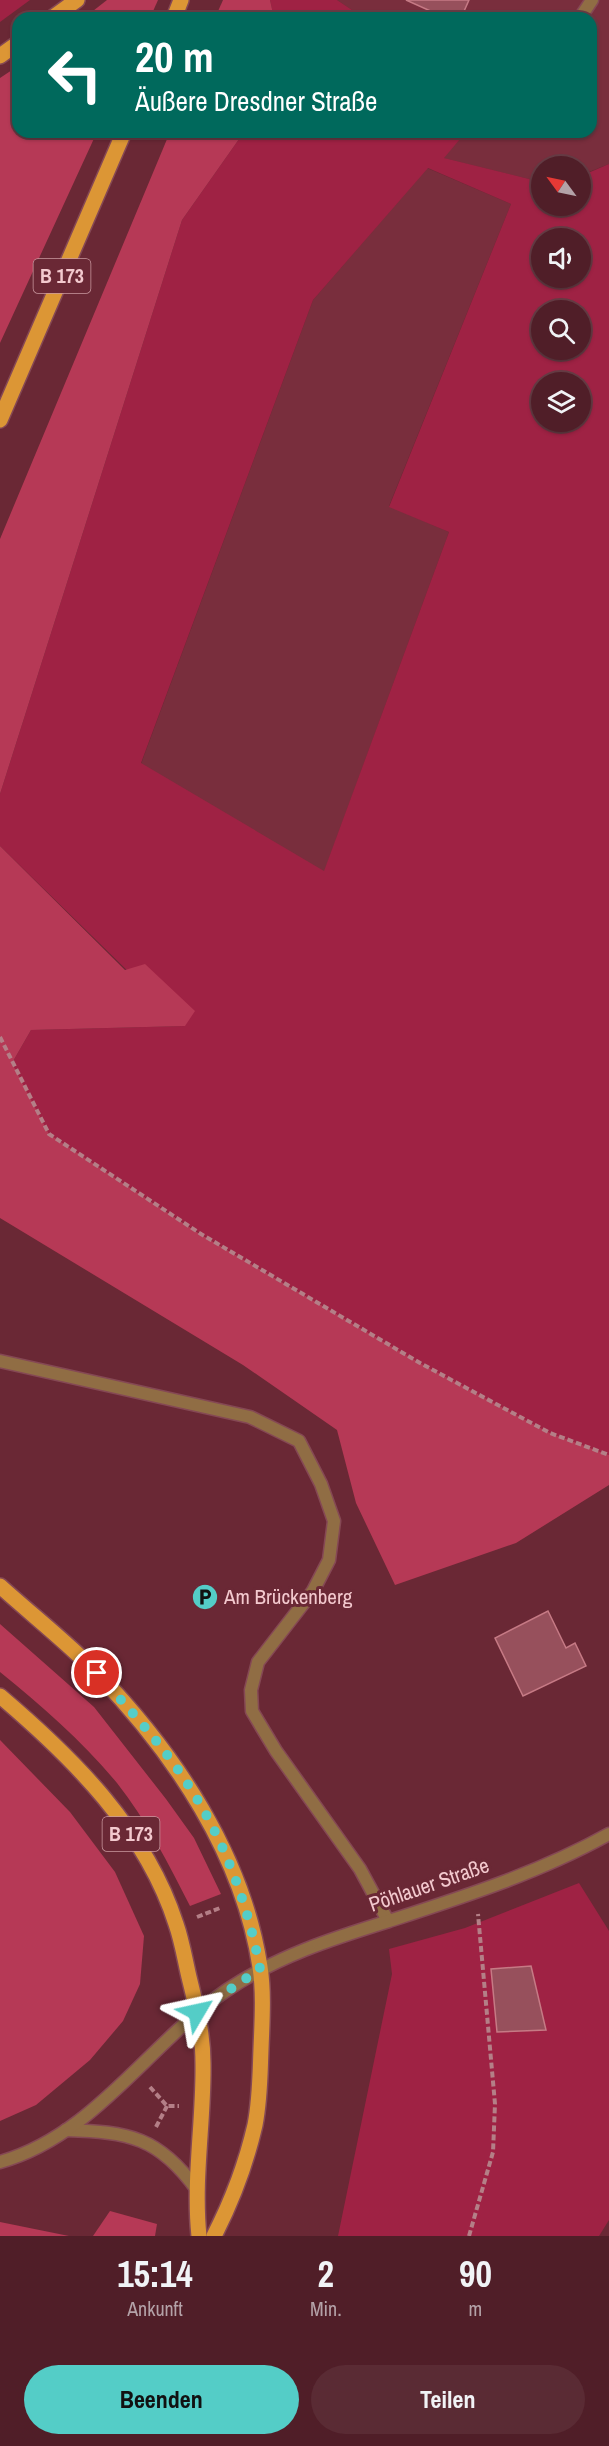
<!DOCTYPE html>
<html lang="de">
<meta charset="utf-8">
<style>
body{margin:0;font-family:"Archivo Narrow",sans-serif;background:#5a2b34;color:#f1f3f6;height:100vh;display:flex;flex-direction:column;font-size:22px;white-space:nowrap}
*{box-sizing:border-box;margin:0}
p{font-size:20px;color:#b4a2a8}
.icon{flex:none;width:33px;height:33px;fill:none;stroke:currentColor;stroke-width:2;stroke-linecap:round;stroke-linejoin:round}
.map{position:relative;height:2236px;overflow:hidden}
.panel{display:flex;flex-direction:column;background:#501e28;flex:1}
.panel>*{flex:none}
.banner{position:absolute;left:12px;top:12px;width:585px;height:126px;border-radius:18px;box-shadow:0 2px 4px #0004,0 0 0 2px #673c45;background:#00695c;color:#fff;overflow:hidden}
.needle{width:39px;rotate:303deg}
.buttons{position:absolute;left:531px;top:156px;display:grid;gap:12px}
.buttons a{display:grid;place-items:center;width:60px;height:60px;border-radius:50%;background:#501e28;box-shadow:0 2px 4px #0004,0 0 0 2px #673c45;font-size:30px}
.pin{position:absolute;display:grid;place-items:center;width:51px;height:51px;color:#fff;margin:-26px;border:3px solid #fff;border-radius:50%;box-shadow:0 2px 6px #0007}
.me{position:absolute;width:66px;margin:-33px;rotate:54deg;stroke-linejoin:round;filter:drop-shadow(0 0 4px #0008)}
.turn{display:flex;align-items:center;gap:21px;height:126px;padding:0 24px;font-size:27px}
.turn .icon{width:78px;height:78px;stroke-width:2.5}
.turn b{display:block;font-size:42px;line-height:51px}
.eta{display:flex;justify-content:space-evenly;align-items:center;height:102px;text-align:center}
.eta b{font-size:36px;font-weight:800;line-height:42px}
.action{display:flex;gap:12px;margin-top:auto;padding:12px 24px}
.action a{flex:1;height:69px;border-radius:36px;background:#54cdc7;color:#111;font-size:24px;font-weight:800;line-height:69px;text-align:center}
.action a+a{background:#5a2b34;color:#f1f3f6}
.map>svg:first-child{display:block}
</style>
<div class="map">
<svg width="609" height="2236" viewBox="0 0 609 2236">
<rect width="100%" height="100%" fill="#6a2835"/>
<g fill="#792e3d">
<path d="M337 0H609V164L581 175 580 166H542L541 182 443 158 466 132H591V18H364Z"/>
<path d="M427 168 511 204 389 506 449 532 324 872 141 764 313 300Z"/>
</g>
<g fill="#9f2244" fill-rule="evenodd">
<path d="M0 0H30L0 22Z"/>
<path d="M270 0H337L364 18H274Z"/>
<path d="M244 132H466L444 158 541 182 542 206H580L581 176 609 164V1455L550 1433 420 1363 201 1234 49 1134 12 1063 31 1030 184 1026 0 846V794L182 220ZM428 168 511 204 389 507 449 532 324 871 141 763 313 300ZM542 238H580V278H542ZM542 310H580V350H542ZM542 382H580V422H542Z"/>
<path d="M579 1883 609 1931V2220L599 2236H338L392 1974 389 1949 465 1928Z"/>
</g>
<g fill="#b63956">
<path d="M107 0H158L150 18H84Z"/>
<path d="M223 0H270L274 18H215Z"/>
<path d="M18 66V132H97L0 343V78Z"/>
<path d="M170 132H244L182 220 0 794V539Z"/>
<path d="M0 846 125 970 145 964 195 1011 185 1026 31 1030 12 1063 49 1134 200 1234 420 1363 550 1433 609 1455V1485L516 1543 395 1585 356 1503 337 1430 243 1365 0 1218Z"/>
<path d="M0 1624 94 1707 166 1799 194 1838 221 1894 190 1906C168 1863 147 1821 117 1783 83 1742 42 1706 0 1672Z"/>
<path d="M0 1740 70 1812 115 1872 144 1936 140 1984 123 2021 90 2060 36 2105 0 2121Z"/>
<path d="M110 2211 157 2224 155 2236H93Z"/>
<path d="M0 2222 69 2236H0Z"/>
</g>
<g fill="#97505c" stroke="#c67a85" stroke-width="1.5">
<path d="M406 0H469L461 18H446Z"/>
<path d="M548 1611 566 1648 575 1643 586 1666 523 1696 495 1638Z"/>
<path d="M531 1966 546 2030 497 2032 491 1969Z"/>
</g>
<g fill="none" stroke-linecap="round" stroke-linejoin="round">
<g stroke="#854854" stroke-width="15">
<g id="service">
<path d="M580 18 592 0"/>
<path d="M0 1361 250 1417 299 1441 321 1484 334 1521 329 1560 313 1591 258 1662 251 1690 252 1711 276 1751 360 1869 388 1921"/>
</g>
</g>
<g stroke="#854854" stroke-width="15">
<g id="minor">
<path d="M66 2130C129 2132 159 2137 197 2190"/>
<path d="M0 2162C94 2136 149 2043 227 1990 278 1956 331 1939 389 1921 463 1897 541 1872 609 1834"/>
</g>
</g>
<g stroke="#854854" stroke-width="18">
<g id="primary">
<path d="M52 18 77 0"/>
<path d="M174 18 181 0"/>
<path d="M0 56 18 43"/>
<path d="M0 420 124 132"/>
<path d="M0 1586C32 1615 68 1643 98 1674 175 1754 243 1855 260 1967 264 1993 262 2022 261 2049 260 2074 260 2100 255 2125 246 2164 232 2201 214 2236"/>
<path d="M0 1696C73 1758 146 1830 176 1924 182 1941 185 1960 189 1977 196 2005 203 2034 203 2063 204 2120 193 2179 199 2236"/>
</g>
</g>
<g stroke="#b47f87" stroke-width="4" stroke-dasharray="6 3" stroke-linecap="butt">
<path d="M0 1037 49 1134 201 1234 420 1363 550 1433 609 1455"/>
<path d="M197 1917 220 1908"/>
<path d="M150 2087 167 2106H179"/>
<path d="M156 2127 167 2106"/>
<path d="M469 2236 493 2152 495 2104 478 1914"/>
</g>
<use href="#service" stroke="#906d44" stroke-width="12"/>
<use href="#minor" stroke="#906d44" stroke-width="12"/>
<use href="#primary" stroke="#dc9635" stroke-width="15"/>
</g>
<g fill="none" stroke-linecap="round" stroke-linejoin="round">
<path stroke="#54cdc7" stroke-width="10" stroke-dasharray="0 18" d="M97 1673C128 1708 161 1743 187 1783 224 1839 248 1904 260 1969L197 2012"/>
</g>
<defs>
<g id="parking-disc" transform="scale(1.35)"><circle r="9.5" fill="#54cdc7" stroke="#6a2835"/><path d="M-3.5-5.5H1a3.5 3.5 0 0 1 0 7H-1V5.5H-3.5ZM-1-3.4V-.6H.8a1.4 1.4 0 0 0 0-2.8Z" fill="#111"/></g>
</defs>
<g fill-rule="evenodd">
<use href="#parking-disc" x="205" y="1597"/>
</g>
<g text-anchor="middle" stroke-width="6" stroke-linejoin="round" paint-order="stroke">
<g fill="#6a2835" stroke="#ca99a0" stroke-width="1.5">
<rect x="33.5" y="259" width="57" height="34" rx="4.5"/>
<rect x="102.5" y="1817" width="57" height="34" rx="4.5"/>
</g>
<g font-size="20" font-weight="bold" fill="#f3c9ce">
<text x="62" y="283">B 173</text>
<text x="131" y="1841">B 173</text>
</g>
<g font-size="21" fill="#f3c9ce" stroke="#6a2835" text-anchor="start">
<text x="224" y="1604">Am Brückenberg</text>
</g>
<g font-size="21" fill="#f3c9ce" stroke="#6a2835">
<text transform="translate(429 1885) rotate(-19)" y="7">Pöhlauer Straße</text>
</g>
</g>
</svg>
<div class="buttons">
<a><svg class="needle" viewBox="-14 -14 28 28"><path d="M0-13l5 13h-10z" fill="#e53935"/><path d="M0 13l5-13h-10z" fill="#b4a2a8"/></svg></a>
<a><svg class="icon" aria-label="sound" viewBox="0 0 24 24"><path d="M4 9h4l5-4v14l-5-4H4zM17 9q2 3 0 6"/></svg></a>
<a><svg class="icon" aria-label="search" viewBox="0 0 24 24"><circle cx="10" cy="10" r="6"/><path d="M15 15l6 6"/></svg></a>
<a><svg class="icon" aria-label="layers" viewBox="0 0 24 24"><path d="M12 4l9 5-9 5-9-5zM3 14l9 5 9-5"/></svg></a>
</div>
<div class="pin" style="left:97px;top:1673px;background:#d93025"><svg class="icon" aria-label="arrive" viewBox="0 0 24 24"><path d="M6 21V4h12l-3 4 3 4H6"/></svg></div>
<svg class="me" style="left:197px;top:2012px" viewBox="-20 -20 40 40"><path d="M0-17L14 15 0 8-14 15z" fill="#54cdc7" stroke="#fff" stroke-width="4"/></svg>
<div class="banner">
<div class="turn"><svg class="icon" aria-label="left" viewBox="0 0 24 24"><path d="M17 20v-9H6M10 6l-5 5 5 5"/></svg><div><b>20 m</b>Äußere Dresdner Straße</div></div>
</div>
</div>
<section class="panel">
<div class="eta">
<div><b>15:14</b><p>Ankunft</p></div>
<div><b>2</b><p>Min.</p></div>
<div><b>90</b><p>m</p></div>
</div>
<div class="action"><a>Beenden</a><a>Teilen</a></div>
</section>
